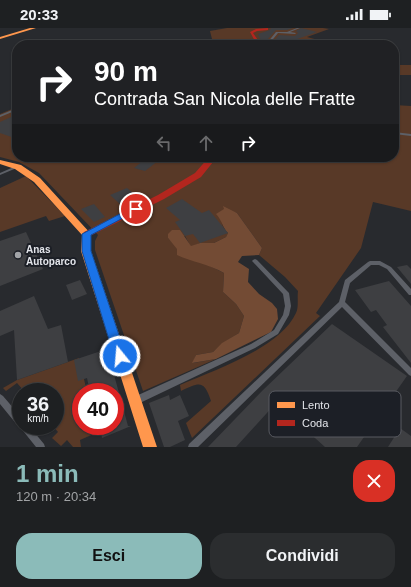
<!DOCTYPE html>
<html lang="it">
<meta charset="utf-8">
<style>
body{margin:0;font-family:Helvetica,sans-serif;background:#2b2d2f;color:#f1f3f6;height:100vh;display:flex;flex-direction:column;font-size:15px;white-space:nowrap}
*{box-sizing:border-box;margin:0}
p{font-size:13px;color:#a1a3a5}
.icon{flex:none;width:22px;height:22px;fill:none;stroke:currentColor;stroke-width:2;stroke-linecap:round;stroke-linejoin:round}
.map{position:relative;height:419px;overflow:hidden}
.details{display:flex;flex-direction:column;background:#1e2022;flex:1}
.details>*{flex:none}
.banner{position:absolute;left:12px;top:12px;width:387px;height:122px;border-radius:16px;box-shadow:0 1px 3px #0004,0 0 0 1px #3c3e40;background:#202124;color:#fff;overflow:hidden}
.speed{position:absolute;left:12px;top:355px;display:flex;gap:8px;font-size:20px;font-weight:700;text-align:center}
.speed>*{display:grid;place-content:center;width:52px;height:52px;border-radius:50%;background:#1e2022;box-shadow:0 1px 3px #0004,0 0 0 1px #3c3e40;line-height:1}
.speed small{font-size:10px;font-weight:400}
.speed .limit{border:6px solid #d22;background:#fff;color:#111}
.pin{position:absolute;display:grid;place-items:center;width:34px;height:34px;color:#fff;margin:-17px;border:2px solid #fff;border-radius:50%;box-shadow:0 1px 4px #0007}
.me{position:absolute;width:44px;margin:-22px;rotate:343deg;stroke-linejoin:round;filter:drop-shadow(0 0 3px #0008)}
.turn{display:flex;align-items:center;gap:14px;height:84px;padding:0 16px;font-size:18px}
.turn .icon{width:52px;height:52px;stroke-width:2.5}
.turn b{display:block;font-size:28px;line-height:34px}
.lanes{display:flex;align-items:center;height:38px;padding:0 16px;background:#0003;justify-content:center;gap:20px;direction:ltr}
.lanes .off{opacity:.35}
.round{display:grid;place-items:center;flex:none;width:42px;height:42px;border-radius:16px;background:#2b2d2f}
.head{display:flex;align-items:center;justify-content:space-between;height:68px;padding:0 16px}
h1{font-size:24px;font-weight:700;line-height:30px;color:#8bbbb9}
.primary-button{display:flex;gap:8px;margin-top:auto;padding:8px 16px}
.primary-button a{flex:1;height:46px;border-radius:16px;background:#8bbbb9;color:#111;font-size:16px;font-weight:700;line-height:46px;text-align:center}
.primary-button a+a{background:#2b2d2f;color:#f1f3f6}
.status{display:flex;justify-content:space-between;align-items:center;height:28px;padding:0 20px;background:#1e2022;direction:ltr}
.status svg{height:11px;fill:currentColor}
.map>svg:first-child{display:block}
</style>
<div class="status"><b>20:33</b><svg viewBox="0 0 49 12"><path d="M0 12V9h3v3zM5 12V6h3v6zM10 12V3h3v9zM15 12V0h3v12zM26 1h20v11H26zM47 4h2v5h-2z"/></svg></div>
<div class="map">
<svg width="411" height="419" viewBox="0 0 411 419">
<rect width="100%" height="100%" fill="#282a2e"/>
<g fill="#583927">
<path d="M227 0H323L329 1 307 9 326 14 318 17H209L213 15 210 3Z"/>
<rect x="394" y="37" width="17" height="10"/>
<path d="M394 77 411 78V183L373 174 361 220 316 285 320 288 192 410 186 395 211 373C204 352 200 354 181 363L180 357C215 342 280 320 296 285 299 279 297 269 298 263L285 249 259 227 262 220 237 185 225 181C220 191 220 197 228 205L226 209 214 215H200L191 219 185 208 168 210C183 228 204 234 224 245L223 264 236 276 244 288 239 305 223 315 213 324 196 327 193 335 216 331 143 363 95 222V213L98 207 39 145 19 134 0 129V86L17 79V129H394Z"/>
<path d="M26 148 65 188 49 193 46 188 0 204V160Z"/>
<path d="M79 330 87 364H81V398H94L96 405 80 412 81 419H73L67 412 61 418 52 410 58 404 53 398H55V364H25L17 355 6 363 3 360 17 352Z"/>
</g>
<path fill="#734b34" d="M223 178 237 185 262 220 259 227 242 228 238 234 249 241 248 254 259 266 272 275 277 281 278 291 271 304 216 331 192 335 196 327 213 324 222 315 239 305 244 288 236 276 223 264 224 245C209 236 192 234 177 227V221L168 210V206L172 202H180L191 218 200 215H214L226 209 228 205C222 199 222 192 216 186L224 181Z"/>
<g fill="#3e3f42">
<path d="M271 0H293L287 2H276L266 13H261L258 6 270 2Z"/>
<path d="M301 0 317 4 286 15 281 13 278 17H270L279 7 295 8 298 5 296 3Z"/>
<path d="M11 89 17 91V111L0 105V94Z"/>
<path d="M148 129H163L145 143 134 140Z"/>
<path d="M127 160 138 169 121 177 110 167Z"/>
<path d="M182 171 202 185 209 182 228 205 200 215 193 206 185 208 175 194 180 192 166 180Z"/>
<path d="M94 176 105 189 94 194 81 181Z"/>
<path d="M26 204 43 241 0 258V213Z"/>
<path d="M407 237 411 241V256L397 239Z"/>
<path d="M80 252 87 266 72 272 66 257Z"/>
<path d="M389 253 411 278V335L383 299 387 297 376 282 371 284 355 262Z"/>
<path d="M34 268 48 301 61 297 68 334 17 352 14 302 0 308V283Z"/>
<path d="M332 296 407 348 357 419H325L276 375 236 419H208L263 362Z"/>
<path d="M107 321 128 398H131L102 410 100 398H115V364H90L87 350 78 353 74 332Z"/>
<path d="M169 367 170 372 180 367 189 388 178 393 185 412 170 419H164L149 375Z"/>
<path d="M400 400 411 408V419H388Z"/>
</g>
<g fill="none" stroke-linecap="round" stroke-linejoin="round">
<g fill="#5d6067" fill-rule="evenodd">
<path d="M297 0H300L290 4 296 5 295 6 278 5 269 16 257 15 258 14 267 15 276 4H287Z"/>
<path d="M232 11 242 12 250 17C246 17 244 15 241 14 236 12 231 12 227 13L225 16H223L225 12Z"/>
<path d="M17 80V82L0 89V87Z"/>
<path d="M394 104 411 106V108L394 106Z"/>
<path d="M16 138H18L19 139 0 147V145Z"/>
<path d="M255 231 257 232 289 265 291 278 289 287 278 306 255 320 142 374 139 375 136 374 135 371 136 368 251 316 274 302 283 287 285 278 283 266 253 234 252 233 253 232Z"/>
<path d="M370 233H380L391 239 411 261V267H409L387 241 379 237H371L350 255 345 274 411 340V348L409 347 342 279 198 419H188L189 416 339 274 345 252 368 234Z"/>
<path d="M0 366 3 368 21 389V398H29L44 416 45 419H36L20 399 18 398 0 376Z"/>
</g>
<g fill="#ff974d" fill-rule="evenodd">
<path d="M30 0H36L0 11V9Z"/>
<path d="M0 132 21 137 40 150 91 206V223L157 419H143L81 223 82 207 34 154 15 141 0 136Z"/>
</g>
<g fill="#b3261e" fill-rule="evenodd">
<path d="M268 0V2L257 3 253 5 260 15 259 17H255L256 15 250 4 256 1Z"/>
<path d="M209 129H217L201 149 164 171 90 208H84L83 206 84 204 158 167 195 145Z"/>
</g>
</g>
<path fill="#1a73e8" stroke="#114b97" d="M133 179H136L140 181 91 207V223L126 328 124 332 120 334 115 332 114 328 82 223V206Z"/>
<circle fill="#a2a4a8" stroke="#1c1f26" stroke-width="1.5" cx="18" cy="227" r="4"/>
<g text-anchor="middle" stroke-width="4" stroke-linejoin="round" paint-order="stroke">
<g font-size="10" font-weight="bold" fill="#e3e5ea" stroke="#1c1f26" text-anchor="start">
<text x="26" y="225">Anas<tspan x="26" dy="12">Autoparco</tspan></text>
</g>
</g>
<rect x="269" y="363" width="132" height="46" rx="6" fill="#1c1f26" stroke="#585a61" stroke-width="1"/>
<rect x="277" y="374" width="18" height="6" fill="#ff974d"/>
<rect x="277" y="392" width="18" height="6" fill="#b3261e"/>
<g font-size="11" fill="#e3e5ea">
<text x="302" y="381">Lento</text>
<text x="302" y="399">Coda</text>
</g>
</svg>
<div class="speed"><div>36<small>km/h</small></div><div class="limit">40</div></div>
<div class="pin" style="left:136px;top:181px;background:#d93025"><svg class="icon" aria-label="arrive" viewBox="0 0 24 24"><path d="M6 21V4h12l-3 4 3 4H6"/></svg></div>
<svg class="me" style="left:120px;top:328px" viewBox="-20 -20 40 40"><circle r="17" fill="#1a73e8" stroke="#fff" stroke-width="3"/><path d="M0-11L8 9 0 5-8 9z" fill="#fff"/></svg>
<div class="banner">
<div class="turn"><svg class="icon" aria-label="right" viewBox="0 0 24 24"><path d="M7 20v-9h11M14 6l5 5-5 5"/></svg><div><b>90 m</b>Contrada San Nicola delle Fratte</div></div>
<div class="lanes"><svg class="icon off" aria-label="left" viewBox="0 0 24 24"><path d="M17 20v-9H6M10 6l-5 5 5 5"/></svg><svg class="icon off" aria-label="ahead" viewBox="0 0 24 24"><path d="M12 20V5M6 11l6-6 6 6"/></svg><svg class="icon" aria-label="right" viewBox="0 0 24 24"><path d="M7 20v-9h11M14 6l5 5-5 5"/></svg></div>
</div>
</div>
<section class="details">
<div class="head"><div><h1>1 min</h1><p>120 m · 20:34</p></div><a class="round" style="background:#d93025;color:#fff"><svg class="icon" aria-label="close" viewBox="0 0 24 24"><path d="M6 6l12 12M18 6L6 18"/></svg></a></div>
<div class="primary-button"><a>Esci</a><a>Condividi</a></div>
</section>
